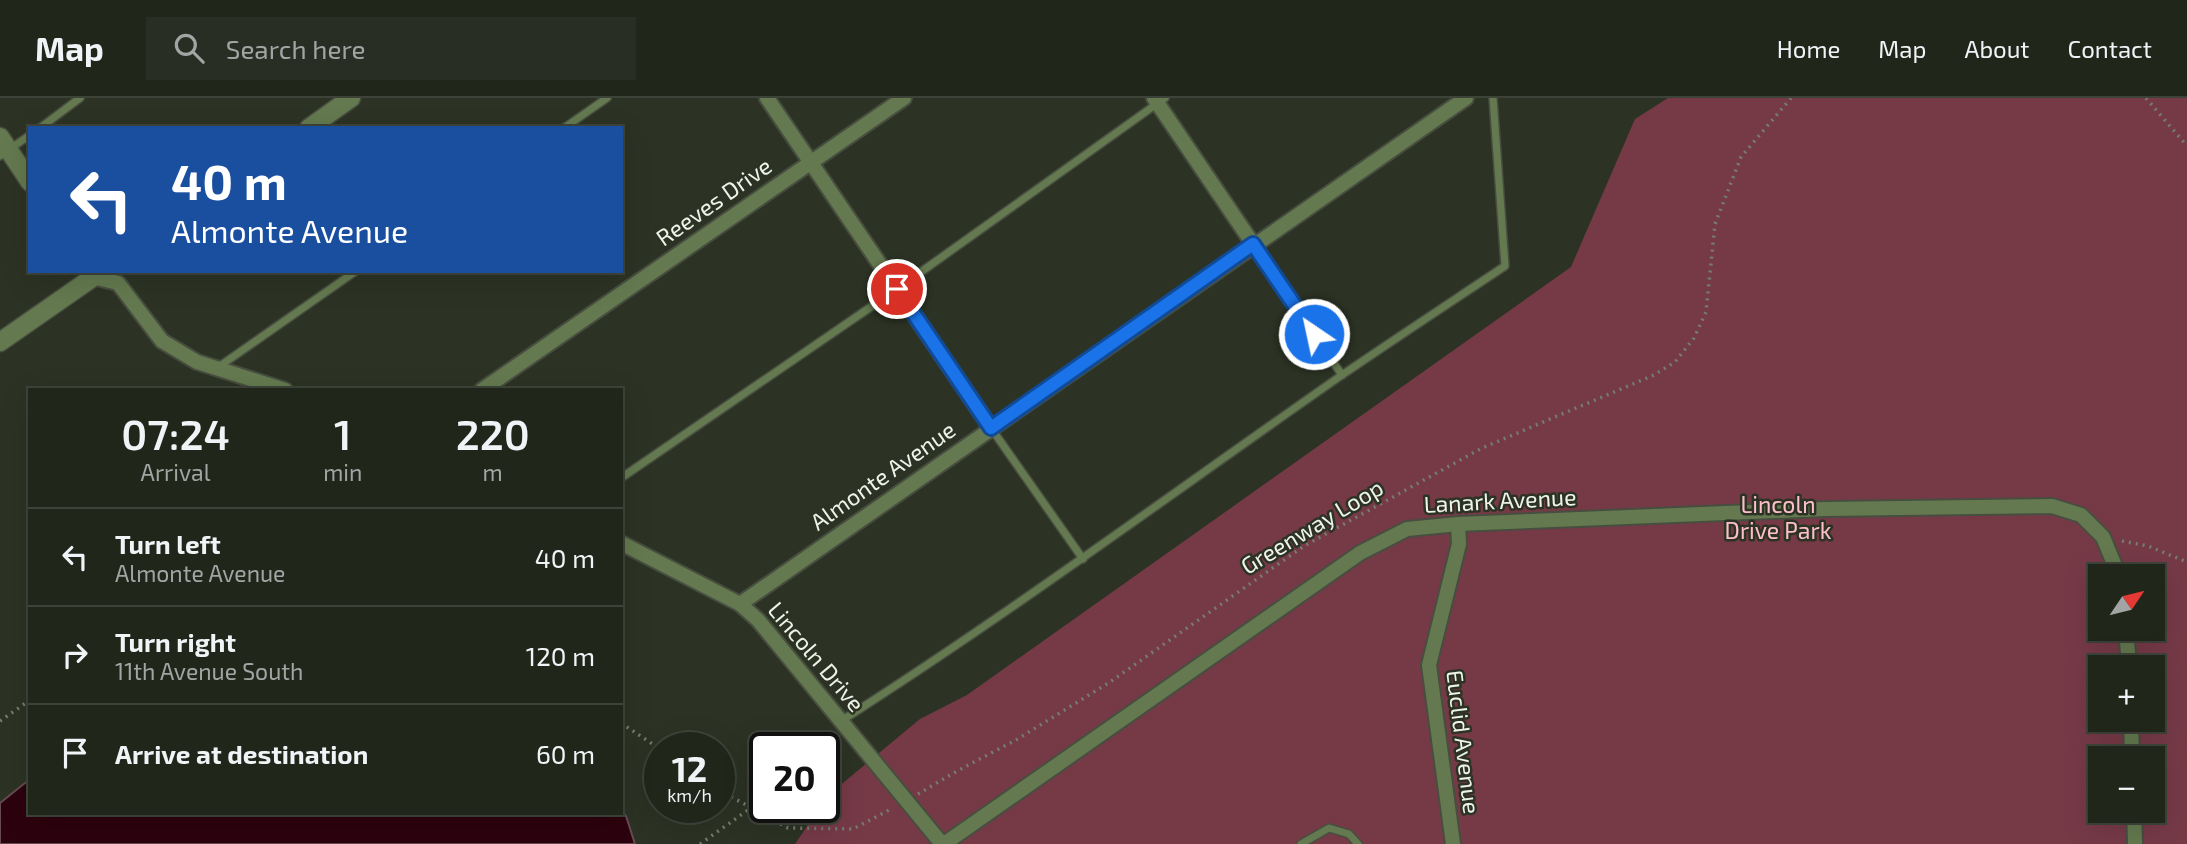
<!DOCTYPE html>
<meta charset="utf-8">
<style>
body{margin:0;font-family:"Exo 2",sans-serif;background:#292e24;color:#f1f3f6;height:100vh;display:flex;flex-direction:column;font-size:26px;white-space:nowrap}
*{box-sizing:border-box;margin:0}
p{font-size:23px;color:#a2a5a3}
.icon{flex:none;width:38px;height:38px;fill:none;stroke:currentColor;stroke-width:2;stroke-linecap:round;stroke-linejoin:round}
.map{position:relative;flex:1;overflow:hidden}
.details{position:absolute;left:28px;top:290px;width:595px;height:427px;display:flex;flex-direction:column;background:#21261b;border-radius:0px;box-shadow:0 7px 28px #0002,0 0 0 2px #3e433a}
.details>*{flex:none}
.hud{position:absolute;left:28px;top:28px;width:595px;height:147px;border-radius:0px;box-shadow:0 7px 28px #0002,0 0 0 2px #3e433a;background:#1a4fa0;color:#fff;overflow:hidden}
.needle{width:46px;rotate:55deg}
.tools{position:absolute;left:2088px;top:466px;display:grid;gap:14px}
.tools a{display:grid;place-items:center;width:77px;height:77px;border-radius:0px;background:#21261b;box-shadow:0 7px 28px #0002,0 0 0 2px #3e433a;font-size:35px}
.speed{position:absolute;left:644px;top:634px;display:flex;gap:14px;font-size:35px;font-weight:700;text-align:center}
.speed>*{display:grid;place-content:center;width:91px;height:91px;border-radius:50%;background:#21261b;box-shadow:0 7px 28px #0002,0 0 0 2px #3e433a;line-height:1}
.speed small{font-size:18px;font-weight:400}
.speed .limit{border:4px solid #111;border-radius:10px;background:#fff;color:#111}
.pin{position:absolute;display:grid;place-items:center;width:60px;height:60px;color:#fff;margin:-30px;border:4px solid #fff;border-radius:50%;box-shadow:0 2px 7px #0007}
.me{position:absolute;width:77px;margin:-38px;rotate:326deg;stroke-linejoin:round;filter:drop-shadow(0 0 5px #0008)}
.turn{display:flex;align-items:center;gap:24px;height:147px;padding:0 28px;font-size:32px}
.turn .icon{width:91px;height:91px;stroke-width:2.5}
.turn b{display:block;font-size:49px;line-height:60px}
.eta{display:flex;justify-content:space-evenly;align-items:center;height:119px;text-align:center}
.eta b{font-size:42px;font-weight:600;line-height:49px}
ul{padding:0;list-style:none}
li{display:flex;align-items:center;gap:21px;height:98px;padding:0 28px;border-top:2px solid #3e433a}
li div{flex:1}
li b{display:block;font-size:26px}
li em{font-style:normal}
header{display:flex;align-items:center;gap:42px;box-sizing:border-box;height:98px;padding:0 35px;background:#21261b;border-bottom:2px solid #3e433a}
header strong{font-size:33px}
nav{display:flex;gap:38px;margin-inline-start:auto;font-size:24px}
.search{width:490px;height:63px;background:#292e24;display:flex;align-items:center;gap:18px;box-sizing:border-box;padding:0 24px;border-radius:0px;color:#a2a5a3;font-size:26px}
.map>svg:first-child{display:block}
</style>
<header>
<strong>Map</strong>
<div class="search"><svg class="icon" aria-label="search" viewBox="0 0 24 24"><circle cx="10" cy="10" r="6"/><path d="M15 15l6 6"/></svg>Search here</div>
<nav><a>Home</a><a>Map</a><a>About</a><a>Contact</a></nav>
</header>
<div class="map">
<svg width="2187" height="746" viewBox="0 0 2187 746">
<rect width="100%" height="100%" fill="#2c3324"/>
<path fill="#763a47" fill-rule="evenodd" d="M1668 0H2187V746H795L820 709H824L826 699 920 621 967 597 1571 169 1635 21ZM2100 478H2152V530H2100ZM2100 569H2152V621H2100ZM2100 660H2152V712H2100Z"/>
<path fill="#2c020e" stroke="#664b50" stroke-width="2" d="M30 681V716H621V713L626 718 635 746H0V705Z"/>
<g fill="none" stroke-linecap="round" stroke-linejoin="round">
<g stroke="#474e40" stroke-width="10">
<g id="service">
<path d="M40 30 80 0"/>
<path d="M564 30 607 0"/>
<path d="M0 58 30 37"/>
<path d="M1253 147 1342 277"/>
<path d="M217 270 356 173"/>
<path d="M991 330 1083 461"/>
<path d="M621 380 897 191 1165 0"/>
<path d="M841 623C1012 514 1175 393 1342 277 1396 240 1451 204 1505 168L1493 0"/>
<path d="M1301 746 1329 730 1349 736 1358 746"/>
</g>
</g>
<g stroke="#474e40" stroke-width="18">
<g id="minor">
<path d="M767 0 991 330"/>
<path d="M1154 0 1253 146"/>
<path d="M93 179 118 185 162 243 197 264 285 292"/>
<path d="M482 292 904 0"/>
<path d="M621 445 740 506 758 522 942 746"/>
<path d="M740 506 1466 0"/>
<path d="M2126 530 2129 569"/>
<path d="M2131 621 2132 660"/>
<path d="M2134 712 2135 746"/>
<path d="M944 746 1360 455 1407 431 1458 426 1825 411 2052 408 2081 417 2103 439 2119 478"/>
<path d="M1453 746 1429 567 1459 446 1458 426"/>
</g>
</g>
<g stroke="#474e40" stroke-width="21">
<g id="tertiary">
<path d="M309 30 351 0"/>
<path d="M0 39 30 84"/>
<path d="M0 244 102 173"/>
</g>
</g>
<g stroke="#767c6f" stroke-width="3.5" stroke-dasharray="2 5" stroke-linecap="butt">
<path d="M2146 0 2187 48"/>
<path d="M2122 443 2148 448 2187 464"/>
<path d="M0 623 30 602"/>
<path d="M621 625 660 651"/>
<path d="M719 692 788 730 853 731 893 710"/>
<path d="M918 696 957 673 1016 642 1110 584 1304 448 1482 350 1654 277 1675 264 1694 240 1706 214 1715 126 1741 59 1791 0"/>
<path d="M700 746 748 712 749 707"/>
</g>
<use href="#service" stroke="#64794f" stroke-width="7"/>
<use href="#minor" stroke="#64794f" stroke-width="14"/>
<use href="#tertiary" stroke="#64794f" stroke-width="18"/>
</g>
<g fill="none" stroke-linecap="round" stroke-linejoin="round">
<g stroke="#114b97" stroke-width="18">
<path id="route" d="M897 191 991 330 1253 146 1314 236"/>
</g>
<use href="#route" stroke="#1a73e8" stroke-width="12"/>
</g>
<g text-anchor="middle" stroke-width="5" stroke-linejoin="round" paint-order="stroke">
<g font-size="23" fill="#eff4ea" stroke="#2c3324">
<text transform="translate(714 104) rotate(-35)" y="8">Reeves Drive</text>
<text transform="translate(883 378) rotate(-35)" y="8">Almonte Avenue</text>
<text transform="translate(1500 403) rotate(-3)" y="8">Lanark Avenue</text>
<text transform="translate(1312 429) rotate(-31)" y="8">Greenway Loop</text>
<text transform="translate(816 559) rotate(50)" y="8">Lincoln Drive</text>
<text transform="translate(1463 644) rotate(83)" y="8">Euclid Avenue</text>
</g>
<g font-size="23" fill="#fdc0ca" stroke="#2c3324">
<text x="1778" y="415">Lincoln<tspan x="1778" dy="26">Drive Park</tspan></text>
</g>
</g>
</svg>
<div class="tools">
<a><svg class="needle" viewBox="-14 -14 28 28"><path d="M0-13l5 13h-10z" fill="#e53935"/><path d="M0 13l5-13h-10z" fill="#a2a5a3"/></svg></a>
<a>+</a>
<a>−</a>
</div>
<div class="speed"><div>12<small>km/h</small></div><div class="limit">20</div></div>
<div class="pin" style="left:897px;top:191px;background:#d93025"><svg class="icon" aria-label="arrive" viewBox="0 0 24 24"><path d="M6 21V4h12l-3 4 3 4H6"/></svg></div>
<svg class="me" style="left:1314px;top:236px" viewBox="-20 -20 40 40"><circle r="17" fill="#1a73e8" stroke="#fff" stroke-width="3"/><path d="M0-11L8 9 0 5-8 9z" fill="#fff"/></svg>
<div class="hud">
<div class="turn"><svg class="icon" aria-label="left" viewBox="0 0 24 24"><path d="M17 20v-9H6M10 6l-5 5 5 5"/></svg><div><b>40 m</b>Almonte Avenue</div></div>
</div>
<section class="details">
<div class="eta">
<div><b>07:24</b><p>Arrival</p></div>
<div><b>1</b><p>min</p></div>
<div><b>220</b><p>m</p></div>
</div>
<ul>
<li><svg class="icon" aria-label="left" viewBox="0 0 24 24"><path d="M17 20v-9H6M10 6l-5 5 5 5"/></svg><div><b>Turn left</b><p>Almonte Avenue</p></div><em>40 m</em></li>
<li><svg class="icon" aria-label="right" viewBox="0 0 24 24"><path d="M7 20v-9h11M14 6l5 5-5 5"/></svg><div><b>Turn right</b><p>11th Avenue South</p></div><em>120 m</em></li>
<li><svg class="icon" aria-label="arrive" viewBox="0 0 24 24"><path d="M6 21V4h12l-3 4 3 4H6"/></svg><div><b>Arrive at destination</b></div><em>60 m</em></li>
</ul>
</section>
</div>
